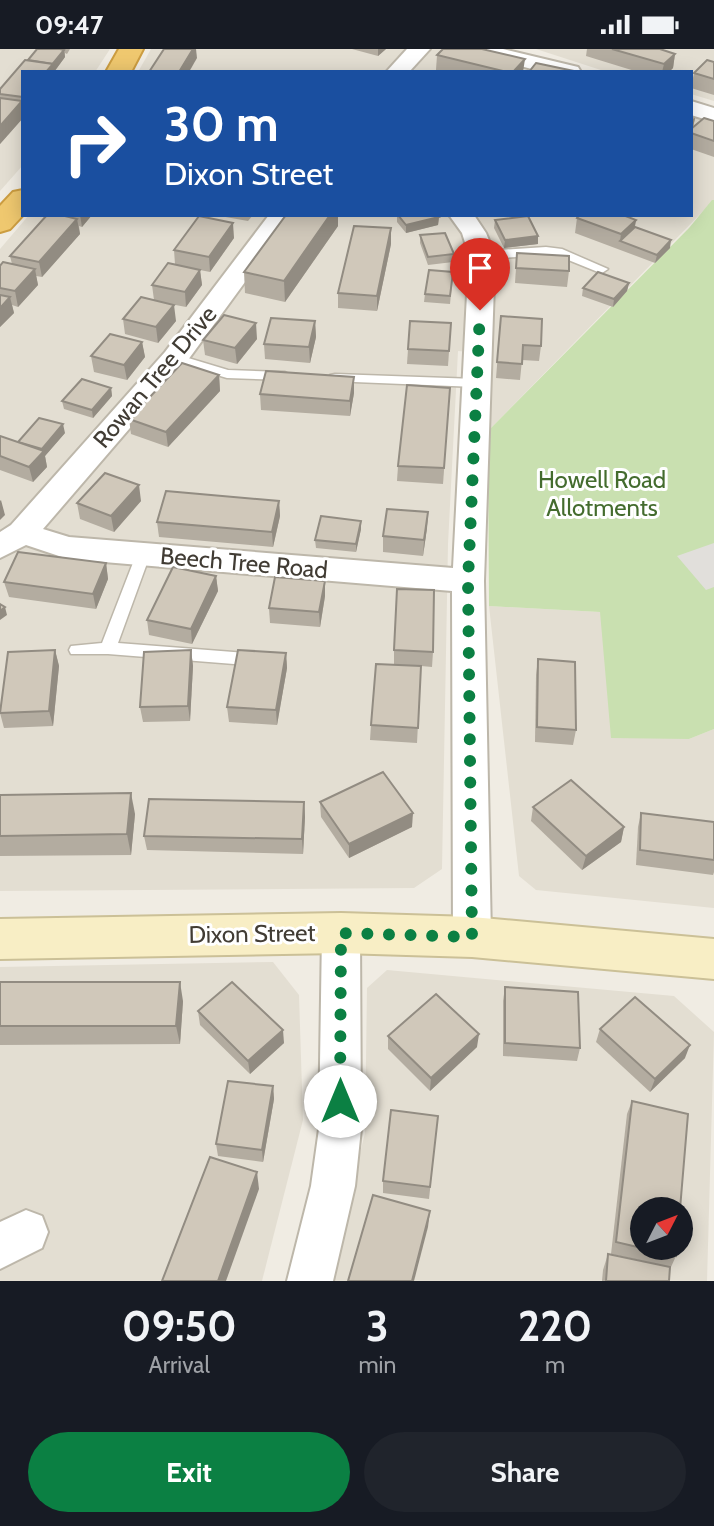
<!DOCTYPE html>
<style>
body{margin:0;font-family:Cabin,sans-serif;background:#20242c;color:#f1f3f6;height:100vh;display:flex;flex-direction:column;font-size:26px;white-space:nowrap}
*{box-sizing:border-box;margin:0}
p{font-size:23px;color:#9ea1a6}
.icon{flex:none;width:38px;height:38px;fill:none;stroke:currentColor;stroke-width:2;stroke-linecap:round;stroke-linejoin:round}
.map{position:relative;height:1232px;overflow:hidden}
.details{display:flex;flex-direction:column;background:#171b24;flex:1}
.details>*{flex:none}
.hud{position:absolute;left:21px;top:21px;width:672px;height:147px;border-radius:0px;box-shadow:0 4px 18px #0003;background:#1a4fa0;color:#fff;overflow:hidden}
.needle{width:46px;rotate:48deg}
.fabs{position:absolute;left:630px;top:1148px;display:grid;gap:14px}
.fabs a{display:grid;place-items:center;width:63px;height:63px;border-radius:50%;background:#171b24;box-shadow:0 4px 18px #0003;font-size:35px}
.pin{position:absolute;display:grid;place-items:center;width:60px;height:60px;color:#fff;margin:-72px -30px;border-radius:50% 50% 50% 0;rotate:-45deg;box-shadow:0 0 7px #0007}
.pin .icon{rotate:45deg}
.me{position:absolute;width:77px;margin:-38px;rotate:0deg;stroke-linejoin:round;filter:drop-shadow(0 0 5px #0008)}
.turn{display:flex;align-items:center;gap:24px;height:147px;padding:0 28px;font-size:32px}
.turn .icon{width:91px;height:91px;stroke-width:2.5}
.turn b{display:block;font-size:49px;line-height:60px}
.eta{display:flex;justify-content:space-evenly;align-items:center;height:119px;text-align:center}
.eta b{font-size:42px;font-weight:800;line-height:49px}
.primary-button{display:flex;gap:14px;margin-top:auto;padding:14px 28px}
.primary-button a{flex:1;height:80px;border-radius:42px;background:#0b8043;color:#fff;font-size:28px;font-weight:800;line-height:80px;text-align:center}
.primary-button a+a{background:#20242c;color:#f1f3f6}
.status{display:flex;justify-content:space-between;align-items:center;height:49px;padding:0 35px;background:#171b24;direction:ltr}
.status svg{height:19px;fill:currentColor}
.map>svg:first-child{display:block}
</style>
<div class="status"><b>09:47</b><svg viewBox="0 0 49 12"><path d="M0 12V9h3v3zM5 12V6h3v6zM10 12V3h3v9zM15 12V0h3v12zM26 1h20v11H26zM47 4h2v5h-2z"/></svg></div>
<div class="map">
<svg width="714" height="1232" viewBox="0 0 714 1232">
<rect width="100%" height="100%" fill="#f0ece3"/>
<g fill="#e3ded2" fill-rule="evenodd">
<path d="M0 0H110L95 23H23V116L0 142Z"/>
<path d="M151 0H440L534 23H138Z"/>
<path d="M536 0H714V52L691 45V23H607Z"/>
<path d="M691 66 714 73V151L488 382 493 305 458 302 448 495 442 820 414 839 0 842V200L29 166H691Z"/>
<path d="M489 557 600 563 689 690 714 680V859L536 841 519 827Z"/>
<path d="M273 913 299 946 303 1071 262 1232H0V918Z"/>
<path d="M387 921 674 947 714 983 707 1232H328L365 1084 367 939ZM642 1160H681V1199H642Z"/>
</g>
<path fill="#c9e0b0" d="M712 151H714V680L689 690 611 689 600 563 489 557 488 382 689 179Z"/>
<path fill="#e1dfdb" d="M714 494V538L706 541 677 507Z"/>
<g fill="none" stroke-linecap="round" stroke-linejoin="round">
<g stroke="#bdb7aa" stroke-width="3">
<g id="lane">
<path d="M546 198 562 200 608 220 602 224 598 223 556 206 482 210 476 206 482 202Z"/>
<path d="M175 305 228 321 285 323 292 327 285 331 227 329 170 312 169 309Z"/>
<path d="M335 325 476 330 483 334 476 338 330 332V326Z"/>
<path d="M143 501 150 506 118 594 258 605 264 607 266 611 264 615 258 617 108 605H71L69 601 71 597 102 594 136 506Z"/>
</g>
</g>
<g stroke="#bdb7aa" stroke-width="4">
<g id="street">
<path d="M407 0H430L409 23H386Z"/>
<path d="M467 0H503L578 18 581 23H543L471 4Z"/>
<path d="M691 52 714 59V73L691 66Z"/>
<path d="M269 166H294L185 315 43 480 69 488 453 519 469 206 462 184 449 166H474L486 184 495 206 484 532 491 888 486 900 472 905 458 900 453 888 452 542 68 510 26 496 0 509V483L11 476 165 303Z"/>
<path d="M341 867 355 872 360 884 361 1080 355 1137 333 1232H287L311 1137 319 1080 322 884 327 872Z"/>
<path d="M26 1161 42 1167 48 1183 42 1199 0 1220V1173Z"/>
</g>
</g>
<g stroke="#cbc097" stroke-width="4">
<path id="secondary" d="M341 864 472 868 714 890V930L472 908 341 904 0 910V870Z"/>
</g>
<g stroke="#cc9d41" stroke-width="4">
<g id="highway">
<path d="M119 0H143L131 23H106Z"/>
<path d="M23 141V166L10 180 0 183V157L13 143Z"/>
</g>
</g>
<use href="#lane" fill="#fff" fill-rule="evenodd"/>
<use href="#street" fill="#fff" fill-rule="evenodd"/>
<use href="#secondary" fill="#f8eec5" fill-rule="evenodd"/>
<use href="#highway" fill="#efc86f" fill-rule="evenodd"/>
</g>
<g fill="#b3aca0">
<path d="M37 0H70L67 5 65 4V8L54 23H23V69L0 95V40Z"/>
<path d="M352 0H386L378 7Z"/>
<path d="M587 0H660L675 5 673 19 669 23H638L586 7Z"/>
<path d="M437 6 523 23H445L436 21Z"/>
<path d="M714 13V46L691 39 694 24Z"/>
<path d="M691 67 695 69 693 79 714 72V108L691 100Z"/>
<path d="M47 166H92L82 178 79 177 80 185 42 228 36 227 38 236 18 258 12 256 14 264 0 278V217L12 215 10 207Z"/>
<path d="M219 166H253L248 172 220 167Z"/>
<path d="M286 166H338V177L285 253 245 244 244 223Z"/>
<path d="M397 166H437L439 168 438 176 406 184 397 173Z"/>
<path d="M577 169 636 171 635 178 670 199 655 214 575 184Z"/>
<path d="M495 171 538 187V195L504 199 494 179Z"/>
<path d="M420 186 454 205 453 213 428 216 420 194Z"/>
<path d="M234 189 210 223 200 221 202 236 186 258 155 252 176 272 158 294 125 285 123 270 154 251 152 236 175 215 174 201Z"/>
<path d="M391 195 377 262 338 259V244Z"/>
<path d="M517 204 569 222 567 238 515 234Z"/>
<path d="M453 223 450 255 424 253 425 245Z"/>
<path d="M629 234 627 242 613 258 582 247 583 239Z"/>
<path d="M501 267 541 297 539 312 522 311 520 331 496 329Z"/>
<path d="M315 272 316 288 310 314 265 310 264 295Z"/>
<path d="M451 274 448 317 407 315 408 300Z"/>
<path d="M257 290 237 315 205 306 203 291Z"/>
<path d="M142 293 145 308 127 331 94 323 91 307Z"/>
<path d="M219 326 220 342 168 398 131 385 129 370Z"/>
<path d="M354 328V344L350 367 261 361 260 345Z"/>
<path d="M111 339 112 347 93 369 64 360 62 352Z"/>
<path d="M450 339 443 435 397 432 398 417Z"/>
<path d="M65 384 45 407 47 418 33 433 0 421V387L18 393Z"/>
<path d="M141 452 114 483 80 470 77 454Z"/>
<path d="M279 452 280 467 273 498 159 488 157 473Z"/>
<path d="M428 463 427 479 423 507 383 503V487Z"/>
<path d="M361 480 356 503 316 499 315 491Z"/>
<path d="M106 514 108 530 96 560 9 548 4 533Z"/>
<path d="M216 527 218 542 192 595 149 586 147 571Z"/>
<path d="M325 532V547L320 578 270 574 269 559Z"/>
<path d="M55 601 59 617 53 677 4 679 0 664Z"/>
<path d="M191 601 193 617 190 672 143 673 140 658Z"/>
<path d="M394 601 433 603 432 618 421 617 417 694 370 691 371 676 394 616Z"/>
<path d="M286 604 287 619 277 676 229 673 227 658Z"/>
<path d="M538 610 576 681 573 696 535 693 536 626Z"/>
<path d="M0 746 135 765 131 806 0 807Z"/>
<path d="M304 753 305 768 303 805 147 801 144 787Z"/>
<path d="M320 753 412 778 349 809 321 768Z"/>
<path d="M533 758 624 778 621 793 582 821 531 772Z"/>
<path d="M641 764 714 773V823L713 826 636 816 638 778Z"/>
<path d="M0 933 183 952 180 995 0 996Z"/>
<path d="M505 938 580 999 577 1012 503 1007V952Z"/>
<path d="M198 962 284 994 250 1025 200 976Z"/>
<path d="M600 980 685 1009 650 1043 596 993Z"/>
<path d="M388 987 477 998 430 1042 388 1000Z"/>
<path d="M273 1037 274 1050 263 1113 218 1107 216 1095Z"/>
<path d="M632 1052 676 1207 671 1218 611 1205 627 1065Z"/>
<path d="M438 1067 429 1150 383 1144V1132Z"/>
<path d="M608 1205 669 1232H602L603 1221Z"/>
</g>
<g fill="#928c82">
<path d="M193 0H196L197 9 189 23H179Z"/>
<path d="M378 0H386L378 7Z"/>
<path d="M64 1 65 8 54 23H46Z"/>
<path d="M675 5 673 19 669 23H662L664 15Z"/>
<path d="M525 10 523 23H513Z"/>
<path d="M22 52 23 69 0 95V77Z"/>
<path d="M695 69 692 83 691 84V71Z"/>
<path d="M80 166H92L82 178Z"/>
<path d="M330 166H338V177L285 253 284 232Z"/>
<path d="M439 168 438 176 406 184V176Z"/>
<path d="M77 170 80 185 42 228 39 213Z"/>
<path d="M636 171 633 186 620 192 621 185Z"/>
<path d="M233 174 234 189 210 223 209 208Z"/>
<path d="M391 179V195L377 262V247Z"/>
<path d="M538 187V195L504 199 505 191Z"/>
<path d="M671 191 670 199 655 214 657 206Z"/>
<path d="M35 220 38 236 18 258 15 242Z"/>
<path d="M200 221 202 236 186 258 185 243Z"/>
<path d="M629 234 627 242 613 258 614 250Z"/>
<path d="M10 248 14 264 0 278V259Z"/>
<path d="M174 256 176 272 158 294 156 278Z"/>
<path d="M315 272 316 288 310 314 309 298Z"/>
<path d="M256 274 257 290 237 315 235 299Z"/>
<path d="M142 293 145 308 127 331 124 316Z"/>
<path d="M219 326 220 342 168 398 166 383Z"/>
<path d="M354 328V344L350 367V352Z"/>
<path d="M111 339 112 347 93 369 92 361Z"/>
<path d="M63 375 65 384 45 407 47 418 33 433 29 418 43 403 42 400Z"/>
<path d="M139 436 141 452 114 483 111 467Z"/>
<path d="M1 451 5 466 0 471V452Z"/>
<path d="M279 452 280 467 273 498 272 483Z"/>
<path d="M428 463 427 479 423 507 424 491Z"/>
<path d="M361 472V480L356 503V495Z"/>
<path d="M106 514 108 530 96 560 93 545Z"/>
<path d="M216 527 218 542 192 595 191 580Z"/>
<path d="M325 532V547L320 578 319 563Z"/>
<path d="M5 558 7 566 0 571V562Z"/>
<path d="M55 601 59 617 53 677 49 662Z"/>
<path d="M191 601 193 617 190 672 188 657Z"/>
<path d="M286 604 287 619 277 676 276 661Z"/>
<path d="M131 744 135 765 131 806 127 785Z"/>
<path d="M304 753 305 768 303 805 302 790Z"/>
<path d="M413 764 412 778 349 809V795Z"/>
<path d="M624 778 621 793 582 821 586 807Z"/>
<path d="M180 933 183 952 180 995 176 977Z"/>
<path d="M283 981 284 994 250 1025 248 1012Z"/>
<path d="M479 985 477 998 430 1042 431 1029Z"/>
<path d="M690 996 685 1009 650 1043 655 1030Z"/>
<path d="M273 1037 274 1050 263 1113 262 1101Z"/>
<path d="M257 1123 259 1140 226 1232H218Z"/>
<path d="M430 1162 428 1178 414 1232H412Z"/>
</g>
<g fill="#d0c8ba" stroke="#928c82" stroke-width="2">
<path d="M37 0H60L64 1 51 17 53 15 28 11Z"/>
<path d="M164 0H193L179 23H149Z"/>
<path d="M443 0H482L525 10 513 23H507L437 6Z"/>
<path d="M612 0H660L675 5 664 15Z"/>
<path d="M25 11 53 15 46 23H23V48L0 45V40Z"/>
<path d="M707 11 714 13V30L694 24Z"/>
<path d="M536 14 574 22 529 23Z"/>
<path d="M0 49 22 52 0 77Z"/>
<path d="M704 69 714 72V92L691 84V80Z"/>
<path d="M47 166H61L77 170 39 213 10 207Z"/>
<path d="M286 166H330L284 232 244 223Z"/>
<path d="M398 166H437L439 168 406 176Z"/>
<path d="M579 166H623L636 171 621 185 577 169Z"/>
<path d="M199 167 233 174 209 208 174 201Z"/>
<path d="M528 167 538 187 505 191 495 171Z"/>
<path d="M354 177 391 179 377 247 338 244Z"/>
<path d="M635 178 671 191 657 206 620 192Z"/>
<path d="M445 184 454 205 428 208 420 186Z"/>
<path d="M517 204 569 207V222L516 219Z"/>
<path d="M3 213 35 220 15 242 0 239V217Z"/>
<path d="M168 214 200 221 185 243 152 236Z"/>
<path d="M429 221 453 223 450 247 425 245Z"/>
<path d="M598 223 629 234 614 250 583 239Z"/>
<path d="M0 246 10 248 0 259Z"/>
<path d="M141 248 174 256 156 278 123 270Z"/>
<path d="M224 266 256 274 235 299 203 291Z"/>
<path d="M501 267 542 270 541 297 523 296 522 315 497 313Z"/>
<path d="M271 269 315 272 309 298 264 295Z"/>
<path d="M410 272 451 274 449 302 408 300Z"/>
<path d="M110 285 142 293 124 316 91 307Z"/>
<path d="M182 314 219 326 166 383 129 370Z"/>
<path d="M266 322 354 328 350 352 260 345Z"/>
<path d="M82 330 111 339 92 361 62 352Z"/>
<path d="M407 336 450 339 444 419 398 417Z"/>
<path d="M39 369 63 375 42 400 18 393Z"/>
<path d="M0 387 44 402 29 418 0 407Z"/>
<path d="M105 424 139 436 111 467 77 454Z"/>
<path d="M166 442 279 452 272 483 157 473Z"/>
<path d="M387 460 428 463 424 491 383 487Z"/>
<path d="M321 467 361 472 356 495 315 491Z"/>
<path d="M18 503 106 514 93 545 4 533Z"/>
<path d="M173 518 216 527 191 580 147 571Z"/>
<path d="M275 528 325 532 319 563 269 559Z"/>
<path d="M397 540 434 541 433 603 394 601Z"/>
<path d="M0 555 5 558 0 562Z"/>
<path d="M55 601 49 662 0 664 8 603Z"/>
<path d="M191 601 188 657 140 658 144 603Z"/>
<path d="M238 601 286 604 276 661 227 658Z"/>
<path d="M538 610 575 613 576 681 537 678Z"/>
<path d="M376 615 421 617 418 679 371 676Z"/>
<path d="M383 723 413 764 349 795 320 753Z"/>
<path d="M571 731 624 778 586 807 533 758Z"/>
<path d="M131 744 127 785 0 787V746Z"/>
<path d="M149 750 304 753 302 790 144 787Z"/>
<path d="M641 764 714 773V811L640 801Z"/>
<path d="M0 933H180L176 977H0Z"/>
<path d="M232 933 283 981 248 1012 198 962Z"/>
<path d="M505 938 578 943 580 999 505 994Z"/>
<path d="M436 945 479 985 431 1029 388 987Z"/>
<path d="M635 948 690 996 655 1030 600 980Z"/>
<path d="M228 1032 273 1037 262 1101 216 1095Z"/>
<path d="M632 1052 688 1065 680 1160H642V1199H676V1207L616 1193Z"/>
<path d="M391 1061 438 1067 430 1138 383 1132Z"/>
<path d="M210 1108 257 1123 218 1232H162Z"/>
<path d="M373 1146 430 1162 412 1232H348Z"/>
<path d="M608 1205 670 1218 669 1232H606Z"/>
</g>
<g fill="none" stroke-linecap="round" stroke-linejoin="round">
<path stroke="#0b8043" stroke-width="12" stroke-dasharray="0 21.6" d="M340 1052 341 884 472 888 468 532 480 261"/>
</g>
<g text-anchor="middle" stroke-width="6" stroke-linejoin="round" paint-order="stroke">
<g font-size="24" fill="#413c34" stroke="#fff">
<text transform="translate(155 328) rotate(-50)" y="8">Rowan Tree Drive</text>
<text transform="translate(244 514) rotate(5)" y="8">Beech Tree Road</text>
<text transform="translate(252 885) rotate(-1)" y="8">Dixon Street</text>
</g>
<g font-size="24" fill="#446c2e" stroke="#fff">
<text x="602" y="439">Howell Road<tspan x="602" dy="28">Allotments</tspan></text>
</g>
</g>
</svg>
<div class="fabs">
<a><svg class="needle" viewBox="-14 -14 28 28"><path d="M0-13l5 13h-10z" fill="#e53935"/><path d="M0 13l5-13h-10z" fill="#9ea1a6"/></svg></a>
</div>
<div class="pin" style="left:480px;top:261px;background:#d93025"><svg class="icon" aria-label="arrive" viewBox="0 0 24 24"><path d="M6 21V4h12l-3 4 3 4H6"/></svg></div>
<svg class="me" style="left:340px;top:1052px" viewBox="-20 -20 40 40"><circle r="19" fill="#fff"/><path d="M0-13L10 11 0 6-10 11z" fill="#0b8043"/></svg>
<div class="hud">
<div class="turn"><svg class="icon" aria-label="right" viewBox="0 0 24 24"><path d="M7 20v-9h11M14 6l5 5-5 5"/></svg><div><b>30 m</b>Dixon Street</div></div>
</div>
</div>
<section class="details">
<div class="eta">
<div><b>09:50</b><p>Arrival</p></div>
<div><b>3</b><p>min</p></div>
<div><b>220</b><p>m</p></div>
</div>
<div class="primary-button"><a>Exit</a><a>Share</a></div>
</section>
